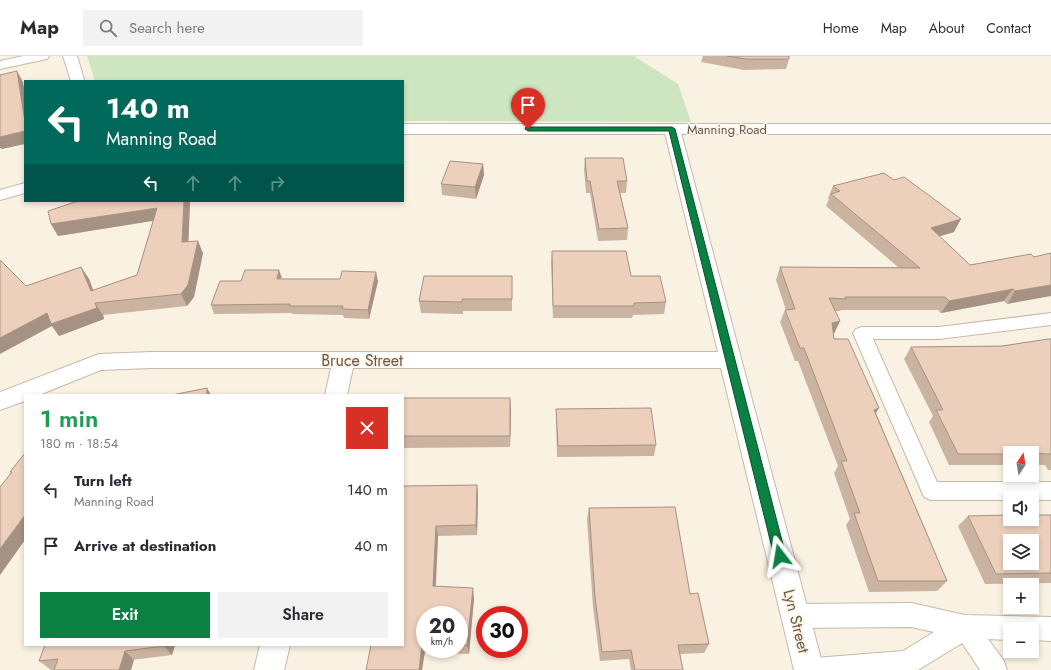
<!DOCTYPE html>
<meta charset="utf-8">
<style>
body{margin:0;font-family:Jost,sans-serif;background:#f2f2f3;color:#2b2b33;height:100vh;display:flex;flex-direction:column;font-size:15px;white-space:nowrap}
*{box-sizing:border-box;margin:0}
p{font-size:13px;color:#7c7c81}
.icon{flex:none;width:22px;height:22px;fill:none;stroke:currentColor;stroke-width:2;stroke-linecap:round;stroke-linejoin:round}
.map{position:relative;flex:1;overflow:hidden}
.panel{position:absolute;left:24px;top:338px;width:380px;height:252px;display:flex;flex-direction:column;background:#fff;border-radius:0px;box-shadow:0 2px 6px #0003}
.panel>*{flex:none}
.banner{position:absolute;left:24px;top:24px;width:380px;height:122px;border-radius:0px;box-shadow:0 2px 6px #0003;background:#00695c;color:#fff;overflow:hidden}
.needle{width:26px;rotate:12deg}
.buttons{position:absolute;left:1003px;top:390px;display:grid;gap:8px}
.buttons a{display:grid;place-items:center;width:36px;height:36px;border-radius:0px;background:#fff;box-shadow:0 2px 6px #0003;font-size:20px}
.speed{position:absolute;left:416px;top:550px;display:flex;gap:8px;font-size:20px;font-weight:700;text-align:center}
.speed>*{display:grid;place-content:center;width:52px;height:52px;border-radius:50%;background:#fff;box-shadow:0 2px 6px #0003;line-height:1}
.speed small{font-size:10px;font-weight:400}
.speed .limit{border:6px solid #d22;background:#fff;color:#111}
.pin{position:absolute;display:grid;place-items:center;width:34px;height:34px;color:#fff;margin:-41px -17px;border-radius:50% 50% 50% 0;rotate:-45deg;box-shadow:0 0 4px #0007}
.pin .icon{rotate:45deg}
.me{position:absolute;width:44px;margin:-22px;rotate:346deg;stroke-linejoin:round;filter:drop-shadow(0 0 3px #0008)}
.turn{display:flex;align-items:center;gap:14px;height:84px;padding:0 16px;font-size:18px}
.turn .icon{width:52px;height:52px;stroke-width:2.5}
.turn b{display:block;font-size:28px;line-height:34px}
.lanes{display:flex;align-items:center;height:38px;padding:0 16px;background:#0003;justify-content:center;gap:20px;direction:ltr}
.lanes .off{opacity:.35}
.round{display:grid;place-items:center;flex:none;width:42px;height:42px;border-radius:0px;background:#f2f2f3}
.head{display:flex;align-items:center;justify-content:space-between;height:68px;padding:0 16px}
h1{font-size:24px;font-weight:600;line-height:30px;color:#1e9e55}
.cta{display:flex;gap:8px;margin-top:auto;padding:8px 16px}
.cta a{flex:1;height:46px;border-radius:0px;background:#0b8043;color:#fff;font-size:16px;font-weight:600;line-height:46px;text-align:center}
.cta a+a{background:#f2f2f3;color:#2b2b33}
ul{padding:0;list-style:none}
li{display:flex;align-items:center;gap:12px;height:56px;padding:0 16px}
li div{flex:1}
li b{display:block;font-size:15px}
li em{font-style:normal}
header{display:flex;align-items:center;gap:24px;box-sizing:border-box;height:56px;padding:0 20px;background:#fff;border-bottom:1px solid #e1e1e2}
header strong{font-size:19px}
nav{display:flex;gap:22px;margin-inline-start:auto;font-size:14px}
.search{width:280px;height:36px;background:#f2f2f3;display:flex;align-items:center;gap:10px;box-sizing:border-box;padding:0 14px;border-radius:0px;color:#7c7c81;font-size:15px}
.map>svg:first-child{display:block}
</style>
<header>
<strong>Map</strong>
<div class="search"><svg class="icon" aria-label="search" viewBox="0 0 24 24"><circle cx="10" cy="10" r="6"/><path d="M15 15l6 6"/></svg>Search here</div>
<nav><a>Home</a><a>Map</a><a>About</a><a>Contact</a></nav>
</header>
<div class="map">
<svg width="1051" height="614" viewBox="0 0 1051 614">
<rect width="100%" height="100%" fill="#f9f1e1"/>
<path fill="#cee5c1" d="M87 0H634L678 28 691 66 403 65V25H95Z"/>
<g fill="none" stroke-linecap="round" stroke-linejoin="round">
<g stroke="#c8b8aa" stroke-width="2">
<g id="lane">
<path d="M1051 257V269L939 283H873L937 426H1051V444H1032V441H1010V444H931L924 441 853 277 856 273 862 271H939Z"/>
<path d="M911 547 965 559 1051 561V585L1032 584V573H1010V584L988 583 1004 605 1007 614H980L962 587 918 614H803L806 605 815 602 903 595 934 576 911 571 795 572 787 568 783 560 787 552 795 548Z"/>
</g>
</g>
<g stroke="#c8b8aa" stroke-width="2">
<g id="street">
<path d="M23 0H49L47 3 0 13V5Z"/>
<path d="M63 0H77L84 23 83 25H71Z"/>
<path d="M672 68 677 70 680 73 824 614H794L721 312H353L347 339H325L331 312H151L101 314 39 339H25V345L0 354V336L99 298 151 296H718L664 73 667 70Z"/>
<path d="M260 589H290L284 614H254Z"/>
</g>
</g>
<g stroke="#cbb9a8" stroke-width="2">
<g id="secondary">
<rect x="403" y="68" width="648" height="10"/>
<path d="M25 127V137L0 144V134Z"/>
</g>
</g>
<use href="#lane" fill="#fff" fill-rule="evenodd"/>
<use href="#street" fill="#fff" fill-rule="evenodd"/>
<use href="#secondary" fill="#fff" fill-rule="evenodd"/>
</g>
<g fill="#cbb3a1" fill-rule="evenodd">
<path d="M703 0H789V3L786 13 744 14 701 6Z"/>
<path d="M585 102 627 125 626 137H620L628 172 627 184 598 185 590 137H586L584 113Z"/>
<path d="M483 108 484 119 476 143 442 139 441 128Z"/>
<path d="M833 130 954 176 939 180 970 209 1034 201 1051 197 1007 248 1004 245 941 257 938 254H841L840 255H835L833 278 834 283 876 357 947 525 937 535 869 536 846 469 850 463 834 417 838 410 798 305H795L780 266 785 254H786L776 224 780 211H898L826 150 829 143 828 142Z"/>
<path d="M190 145 188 186 203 197 194 241 187 250 103 259 104 263 59 280 26 230 81 211 89 223 93 234 137 219 153 165 58 180Z"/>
<path d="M552 195 631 220 666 246 664 258 633 259 632 262H553L551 207Z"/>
<path d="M512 220V255H463V258L421 257 419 245Z"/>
<path d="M282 223 378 225 369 263 344 262 343 259 292 258V257L214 258 211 249 241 225Z"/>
<path d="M1051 283V414H1048L1045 409H1032V397H1010V409H949L929 366 933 360 904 303 911 291 1002 290Z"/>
<path d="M403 342 511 354 510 391 403 392Z"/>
<path d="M556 353 656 389 654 400 557 401 556 364Z"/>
<path d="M477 429 478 440 477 479 438 480 436 530 474 542 469 598 425 596 403 589 404 430ZM425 559H459V593H425Z"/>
<path d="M589 452 690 538 709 588 704 597 680 598 683 614H631L629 603 600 605 593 551 587 463Z"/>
<path d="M1051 459V527L985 528 958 470 968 460Z"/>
<path d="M45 589H175L172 599 51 614 39 605Z"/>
</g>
<g fill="#a59283">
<path d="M17 15 23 26 25 38V66Z"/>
<path d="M25 75V88L2 93 1 92H0V81Z"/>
<path d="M483 108 484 119 476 143 475 131Z"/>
<path d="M184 145H190L188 198 182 186Z"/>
<path d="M157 152 163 163 58 180 51 168Z"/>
<path d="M961 163 954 176 924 185 931 172Z"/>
<path d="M198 185 203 197 194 241 187 250 181 238Z"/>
<path d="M81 211 89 223 98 247 91 235Z"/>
<path d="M279 214 282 222 277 223Z"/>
<path d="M376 216 378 225 369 263 368 254Z"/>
<path d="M1051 229V240L1007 248 1015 235Z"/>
<path d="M1013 233 1004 245 941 257 949 245Z"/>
<path d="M95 247 103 259 104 263 59 280 52 270 0 298V282L47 257Z"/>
<path d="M840 265 834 278 827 279 832 267Z"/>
<path d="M207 332 211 339H207Z"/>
<path d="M510 342 511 354 510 391Z"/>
<path d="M879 352 872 364 874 354Z"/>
<path d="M477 429 478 440 477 479 476 469Z"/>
<path d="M25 459V484L0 519V493Z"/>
<path d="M436 470 438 480 435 540 433 530Z"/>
<path d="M473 532 474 542 469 598 467 589Z"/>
<path d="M422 587 425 596 422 614H419Z"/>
<path d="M164 589H175L172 599 164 590Z"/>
<path d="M125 595 134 604 131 614H119Z"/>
</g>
<g fill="#ecd0bb" stroke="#a59283" fill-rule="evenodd">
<path d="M727 0H789V3H746Z"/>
<path d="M17 15 25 66V75L0 81V19Z"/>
<path d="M585 102H623L627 125H617L628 172 599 173 590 125H587Z"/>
<path d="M450 105 483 108 475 131 441 128Z"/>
<path d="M884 117 894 124 904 121 961 163 931 172 970 209 1031 198 1034 201 1051 197V229L1015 235 1013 233 949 245 945 241H845L846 243 829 242 840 265 832 267 834 283H848L879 352 874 354 947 525H878L854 457H860L841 405H847L804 292H800L785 254 795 253 780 211 920 212 831 138 840 135 833 130Z"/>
<path d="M78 145H184L182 186 198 185 188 229 181 238 95 247 97 252 51 268 47 257 0 282V204L26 230 81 211 91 235 137 219 157 152 51 168 48 155Z"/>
<path d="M552 195H626L631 220H660L666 246 634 247V250H553Z"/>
<path d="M245 214H279L277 223H340L342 215 376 216 368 254 342 253 343 250H289L290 248 211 249 220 225H241Z"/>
<path d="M424 220H512V243H462V246L419 245Z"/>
<path d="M1048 283H1051V398L1010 397V398H958L936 354H943L911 291 1002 290Z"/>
<path d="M207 332V339H172Z"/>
<rect x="403" y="342" width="107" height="38"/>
<path d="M651 352 656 389 558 390 556 353Z"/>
<path d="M25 397V459L0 493V431L12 416H10Z"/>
<path d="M477 429 476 469 436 470 433 530 473 532 467 589H459V559H425V587H422L419 614H366L371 589H403V437L404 430Z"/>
<path d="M675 451 690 538 698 537 709 588 678 589 683 614H635L631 594 602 596 595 541 589 452Z"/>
<path d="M1010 459V463H1032V459H1051V517L996 518 968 460ZM1010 485H1032V507H1010Z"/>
<path d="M45 589H164V590L125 595 119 614H54L58 603 39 605Z"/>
</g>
<path fill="#0b8043" stroke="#07532c" d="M526 71H672L675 73 786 500 784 503 780 505 776 503 774 500 669 75H528L525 73Z"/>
<g text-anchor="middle" stroke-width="3" stroke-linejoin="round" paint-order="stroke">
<g font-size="13" fill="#6d584b" stroke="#fdf5e6">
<text x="727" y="78">Manning Road</text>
</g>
<g font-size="16" fill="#6d584b" stroke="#fdf5e6">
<text x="362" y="310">Bruce Street</text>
<text transform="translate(797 565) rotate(76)" y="6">Lyn Street</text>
</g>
</g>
</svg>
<div class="buttons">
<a><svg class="needle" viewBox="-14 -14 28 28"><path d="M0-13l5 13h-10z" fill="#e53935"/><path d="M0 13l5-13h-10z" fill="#7c7c81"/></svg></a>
<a><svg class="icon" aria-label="sound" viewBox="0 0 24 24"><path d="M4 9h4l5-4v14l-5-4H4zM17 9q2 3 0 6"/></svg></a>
<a><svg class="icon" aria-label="layers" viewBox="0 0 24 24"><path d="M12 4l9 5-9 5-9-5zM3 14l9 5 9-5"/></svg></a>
<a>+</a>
<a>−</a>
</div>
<div class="speed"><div>20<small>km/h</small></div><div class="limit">30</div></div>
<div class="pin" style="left:528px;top:73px;background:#d93025"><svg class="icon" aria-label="arrive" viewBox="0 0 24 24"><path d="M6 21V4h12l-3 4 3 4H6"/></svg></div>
<svg class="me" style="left:780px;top:500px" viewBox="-20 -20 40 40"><path d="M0-17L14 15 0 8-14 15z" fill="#0b8043" stroke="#fff" stroke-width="4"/></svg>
<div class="banner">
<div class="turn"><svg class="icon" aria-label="left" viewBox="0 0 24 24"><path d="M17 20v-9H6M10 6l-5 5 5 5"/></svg><div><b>140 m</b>Manning Road</div></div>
<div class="lanes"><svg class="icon" aria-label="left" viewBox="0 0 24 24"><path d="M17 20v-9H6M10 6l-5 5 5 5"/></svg><svg class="icon off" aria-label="ahead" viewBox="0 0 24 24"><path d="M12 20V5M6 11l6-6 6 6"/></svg><svg class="icon off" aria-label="ahead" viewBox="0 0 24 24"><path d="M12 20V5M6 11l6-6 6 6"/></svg><svg class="icon off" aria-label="right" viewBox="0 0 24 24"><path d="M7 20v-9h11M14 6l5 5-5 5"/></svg></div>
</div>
<section class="panel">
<div class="head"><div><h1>1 min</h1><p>180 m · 18:54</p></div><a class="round" style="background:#d93025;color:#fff"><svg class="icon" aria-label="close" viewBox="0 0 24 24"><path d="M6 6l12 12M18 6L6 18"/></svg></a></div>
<ul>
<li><svg class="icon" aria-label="left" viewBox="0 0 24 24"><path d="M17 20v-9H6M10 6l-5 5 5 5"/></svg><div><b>Turn left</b><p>Manning Road</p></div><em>140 m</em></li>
<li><svg class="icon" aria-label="arrive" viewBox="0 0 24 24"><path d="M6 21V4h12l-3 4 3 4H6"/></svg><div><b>Arrive at destination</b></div><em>40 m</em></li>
</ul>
<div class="cta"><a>Exit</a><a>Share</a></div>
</section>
</div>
